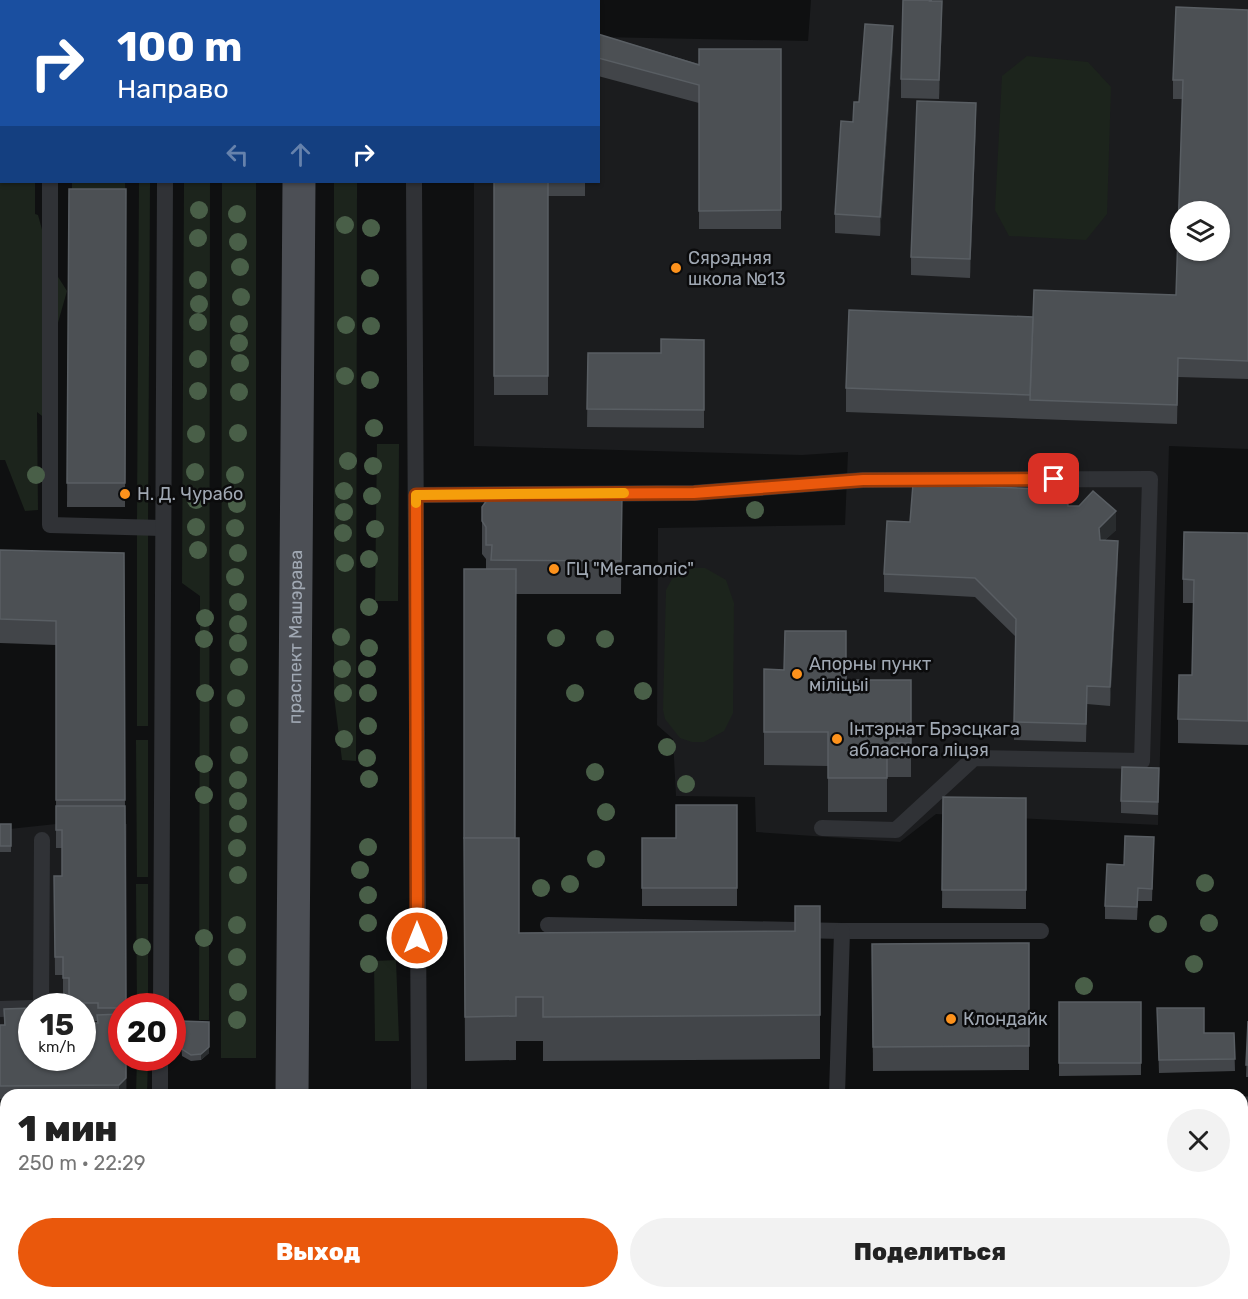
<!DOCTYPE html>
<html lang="ru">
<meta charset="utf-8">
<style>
body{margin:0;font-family:Rubik,sans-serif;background:#f2f2f2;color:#222;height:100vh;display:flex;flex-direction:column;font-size:22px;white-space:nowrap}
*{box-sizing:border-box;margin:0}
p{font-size:20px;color:#767676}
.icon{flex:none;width:33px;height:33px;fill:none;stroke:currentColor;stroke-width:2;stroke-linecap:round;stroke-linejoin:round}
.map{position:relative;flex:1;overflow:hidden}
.sheet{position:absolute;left:0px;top:1089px;width:1248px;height:210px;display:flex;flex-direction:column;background:#fff;border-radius:18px 18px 0 0;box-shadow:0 2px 4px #0004}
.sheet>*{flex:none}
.banner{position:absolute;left:0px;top:0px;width:600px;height:183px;box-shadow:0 2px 4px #0004;background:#1a4fa0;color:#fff;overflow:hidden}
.controls{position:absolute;left:1170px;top:201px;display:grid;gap:12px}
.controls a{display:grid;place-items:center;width:60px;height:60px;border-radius:50%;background:#fff;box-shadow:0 2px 4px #0004;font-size:30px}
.speed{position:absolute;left:18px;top:993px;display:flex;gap:12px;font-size:30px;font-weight:700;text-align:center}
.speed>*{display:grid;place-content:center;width:78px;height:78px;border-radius:50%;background:#fff;box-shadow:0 2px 4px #0004;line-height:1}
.speed small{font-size:15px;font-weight:400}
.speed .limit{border:9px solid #d22;background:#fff;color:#111}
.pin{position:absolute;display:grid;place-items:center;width:51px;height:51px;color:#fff;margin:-26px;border-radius:12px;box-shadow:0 3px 9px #0006}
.me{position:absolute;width:66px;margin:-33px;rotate:0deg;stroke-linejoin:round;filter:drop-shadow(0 0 4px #0008)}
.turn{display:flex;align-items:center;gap:21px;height:126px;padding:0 18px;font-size:27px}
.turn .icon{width:78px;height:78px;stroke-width:2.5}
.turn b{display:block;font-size:42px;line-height:51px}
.lanes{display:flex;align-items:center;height:57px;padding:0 18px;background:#0003;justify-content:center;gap:30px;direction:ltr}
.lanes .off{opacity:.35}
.round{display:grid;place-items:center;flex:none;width:63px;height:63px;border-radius:32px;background:#f2f2f2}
.overview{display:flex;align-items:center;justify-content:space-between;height:102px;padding:0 18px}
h1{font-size:36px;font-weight:800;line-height:45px}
.button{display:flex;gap:12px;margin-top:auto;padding:12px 18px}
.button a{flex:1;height:69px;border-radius:36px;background:#ea580c;color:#fff;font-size:24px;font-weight:800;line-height:69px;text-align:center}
.button a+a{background:#f2f2f2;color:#222}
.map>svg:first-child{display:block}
</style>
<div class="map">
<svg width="1248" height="1299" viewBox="0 0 1248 1299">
<rect width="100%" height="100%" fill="#0f1011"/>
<g fill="#1b1c1e" fill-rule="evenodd">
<path d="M811 0H1248V449L1169 446 1158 825 936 814 900 842 756 832 755 797 676 796 673 739 657 725 658 528 845 525 848 452 802 455 474 446V182H598L599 37 808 41ZM1180 212H1220V250H1180Z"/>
<path d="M56 824H127V1006H122V1058H127V1095H6V1102H0V830ZM32 1006H82V1058H32Z"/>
</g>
<g fill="#1c241c">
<path d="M0 0 33 1 2 2V182H35V214L38 215 53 269 67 291 42 379 54 392 46 419 37 412 38 510 25 511 5 460H0Z"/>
<path d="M1027 56 1088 62 1111 87 1107 214 1086 240 1009 236 995 210 1002 76Z"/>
<path d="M72 182H125L126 209 72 210Z"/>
<path d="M139 182H150L148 522H137Z"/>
<path d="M184 182H210L209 1020H199L200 596 182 583Z"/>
<path d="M222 182H256V1058H221Z"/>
<path d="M334 182H357L356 761 342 760 334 696Z"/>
<path d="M377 444H399L398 601H375Z"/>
<rect x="137" y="535" width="11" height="191"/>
<path d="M693 568H705L726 580 734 603 733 713 724 731 704 742H692L680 738 665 719 663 710 666 590 672 579Z"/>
<path d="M136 740H148V877H137Z"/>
<path d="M136 884H148V1006H137Z"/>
<path d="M396 960 399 1041H375L374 961Z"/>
<path d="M137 1058H148L147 1095H136Z"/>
</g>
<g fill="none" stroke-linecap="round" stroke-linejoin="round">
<g stroke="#303236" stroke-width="16">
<path d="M49 0V2"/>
<path d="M413 0V2"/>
<path d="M167 2V0"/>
<path d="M50 182V525L162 528"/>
<path d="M414 182 419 1095"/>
<path d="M416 495 694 493 863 480 1150 479 1142 761 974 758 896 830 822 828"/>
<path d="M548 925 842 931H1041"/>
<path d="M41 1006 42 840"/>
<path d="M161 1006 165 182"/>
<path d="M0 1009 32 1008"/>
<path d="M160 1095V1058"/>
<path d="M837 1095 842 931"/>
<path d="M2 1183 6 1213"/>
<path d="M54 1293V1299"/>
<path d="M160 1293V1299"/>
<path d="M415 1299 416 1293"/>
</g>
<g stroke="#303236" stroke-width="33">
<path d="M1242 1113H1248"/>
<path d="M0 1138H6"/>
</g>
<g stroke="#4c4f55" stroke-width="33">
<path d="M300 2V0"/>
<path id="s1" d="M292 1095 299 182"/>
<path d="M288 1299 289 1293"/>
</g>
</g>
<g fill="#495f48">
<circle cx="199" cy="210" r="9"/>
<circle cx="237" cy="214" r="9"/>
<circle cx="345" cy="225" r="9"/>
<circle cx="371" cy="228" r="9"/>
<circle cx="198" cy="238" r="9"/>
<circle cx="238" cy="242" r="9"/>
<circle cx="240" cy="267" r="9"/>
<circle cx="370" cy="278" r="9"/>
<circle cx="198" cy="280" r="9"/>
<circle cx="241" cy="297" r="9"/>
<circle cx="199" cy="304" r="9"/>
<circle cx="198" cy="322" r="9"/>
<circle cx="239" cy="324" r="9"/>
<circle cx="346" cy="325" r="9"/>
<circle cx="371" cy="326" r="9"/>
<circle cx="239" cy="343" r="9"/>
<circle cx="198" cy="359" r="9"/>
<circle cx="240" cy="363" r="9"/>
<circle cx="345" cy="376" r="9"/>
<circle cx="370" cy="380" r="9"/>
<circle cx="198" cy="391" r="9"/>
<circle cx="239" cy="392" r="9"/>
<circle cx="374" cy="428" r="9"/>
<circle cx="238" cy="433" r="9"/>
<circle cx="196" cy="434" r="9"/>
<circle cx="348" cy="461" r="9"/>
<circle cx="373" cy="466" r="9"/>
<circle cx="195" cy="472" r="9"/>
<circle cx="36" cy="475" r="9"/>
<circle cx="235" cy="475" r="9"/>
<circle cx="344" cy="491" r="9"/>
<circle cx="372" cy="496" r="9"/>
<circle cx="196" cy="500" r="9"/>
<circle cx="237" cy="504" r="9"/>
<circle cx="755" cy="510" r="9"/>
<circle cx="344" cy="512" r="9"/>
<circle cx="196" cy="527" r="9"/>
<circle cx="235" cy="528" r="9"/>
<circle cx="375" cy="529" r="9"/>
<circle cx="343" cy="533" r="9"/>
<circle cx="198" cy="550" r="9"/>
<circle cx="238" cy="553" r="9"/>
<circle cx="369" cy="559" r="9"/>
<circle cx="345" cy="563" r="9"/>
<circle cx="235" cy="577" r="9"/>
<circle cx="238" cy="602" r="9"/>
<circle cx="369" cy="607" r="9"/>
<circle cx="205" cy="618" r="9"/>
<circle cx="238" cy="624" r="9"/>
<circle cx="341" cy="637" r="9"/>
<circle cx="556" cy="638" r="9"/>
<circle cx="204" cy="639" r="9"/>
<circle cx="605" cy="639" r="9"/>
<circle cx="238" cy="643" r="9"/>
<circle cx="369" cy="648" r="9"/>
<circle cx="239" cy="667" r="9"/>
<circle cx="342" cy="669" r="9"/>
<circle cx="367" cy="669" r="9"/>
<circle cx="643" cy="691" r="9"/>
<circle cx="205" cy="693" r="9"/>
<circle cx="343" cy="693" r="9"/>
<circle cx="368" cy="693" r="9"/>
<circle cx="575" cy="693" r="9"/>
<circle cx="236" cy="698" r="9"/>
<circle cx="239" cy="725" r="9"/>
<circle cx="368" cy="726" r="9"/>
<circle cx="344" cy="739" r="9"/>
<circle cx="667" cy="747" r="9"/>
<circle cx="239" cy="755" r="9"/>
<circle cx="367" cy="758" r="9"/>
<circle cx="204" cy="764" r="9"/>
<circle cx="595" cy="772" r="9"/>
<circle cx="369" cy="779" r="9"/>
<circle cx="238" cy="780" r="9"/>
<circle cx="686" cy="784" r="9"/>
<circle cx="204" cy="795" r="9"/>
<circle cx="238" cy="801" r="9"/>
<circle cx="606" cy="812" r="9"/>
<circle cx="238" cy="824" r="9"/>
<circle cx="368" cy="847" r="9"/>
<circle cx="237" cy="848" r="9"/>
<circle cx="596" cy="859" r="9"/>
<circle cx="360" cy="870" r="9"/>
<circle cx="238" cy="875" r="9"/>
<circle cx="1205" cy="883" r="9"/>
<circle cx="570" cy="884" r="9"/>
<circle cx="541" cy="888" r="9"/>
<circle cx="368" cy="895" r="9"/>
<circle cx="368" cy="923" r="9"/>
<circle cx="1209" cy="923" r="9"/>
<circle cx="1158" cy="924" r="9"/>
<circle cx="237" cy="925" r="9"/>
<circle cx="204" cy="938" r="9"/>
<circle cx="142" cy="947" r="9"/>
<circle cx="237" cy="957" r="9"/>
<circle cx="369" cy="964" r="9"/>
<circle cx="1194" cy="964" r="9"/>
<circle cx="1084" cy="986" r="9"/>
<circle cx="238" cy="992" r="9"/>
<circle cx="237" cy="1020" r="9"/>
</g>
<g fill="#424549">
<path d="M931 1 942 20 939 99 901 98V79Z"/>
<path d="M1248 10V379L1178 377 1177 424 846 412V388L1033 317 1176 295 1183 99H1173V80Z"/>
<path d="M598 34 699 64 781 49V229H699V103L598 76Z"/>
<path d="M893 44 880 236 835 233V214L859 102Z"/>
<path d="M976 122 970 278 911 275V257Z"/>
<path d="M494 182H585V196H548V395H494Z"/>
<path d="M69 189H126L125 507H67Z"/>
<path d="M704 340V428L587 427 588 353H661Z"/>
<path d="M622 495 621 594H516L515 838 519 933 795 931 820 906V1059L543 1061V1041H516V1060L465 1061 464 838 486 569V559L482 554V507Z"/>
<path d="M1068 506 1116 530 1105 540 1118 560 1110 706 1087 704 1086 742 1014 740 1016 637 975 597 884 592V574L910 522Z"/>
<path d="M1248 533V745L1178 743V719L1192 675 1194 603H1183V579Z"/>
<path d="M0 550 124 553 125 806 122 1058 126 1090 121 1095H6V1099H0V1025H4V1009L32 1058 97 1023V1021H82V1006H69V997H63V975H55L54 876H62V848H56V645L0 643Z"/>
<path d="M764 669 846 680H911V777H887V812H828V766L764 765Z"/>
<path d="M1159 780 1158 815 1121 813V801Z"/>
<path d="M943 797 1026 798V909L942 908Z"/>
<path d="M737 805V906H642V838H676Z"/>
<rect x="0" y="824" width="11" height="28"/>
<path d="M1154 837 1152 901H1138L1137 920 1105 919V906Z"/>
<path d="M1029 943V1070L873 1071 872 944Z"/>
<path d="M1059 1002H1141V1075L1059 1076Z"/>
<path d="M1157 1008 1204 1033H1234L1235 1071 1159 1073Z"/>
<path d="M179 1021 209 1053 201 1060 191 1061 182 1056Z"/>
<path d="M1248 1021V1077H1246Z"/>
<path d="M1248 1185V1260H1242V1186Z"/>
<path d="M0 1217H6V1293H43V1299H0Z"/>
<rect x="604" y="1293" width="436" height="6"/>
</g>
<g fill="#292c2e">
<path d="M942 1V20L939 99V80Z"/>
<path d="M893 26V44L880 236V217Z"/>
<path d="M976 103V122L970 278V259Z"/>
<path d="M1116 511V530L1099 546V528Z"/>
<path d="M1118 541V560L1110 706V687Z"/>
<path d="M209 1022V1053L201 1060V1054Z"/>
<path d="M126 1078V1090L121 1095H119V1085Z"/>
</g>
<g fill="#4c5054" stroke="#595e63" stroke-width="1.5" fill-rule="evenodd">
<rect x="68" y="0" width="59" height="2"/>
<path d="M462 0H550V2H461Z"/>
<path d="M903 0H931L930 1H942L939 80 901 79Z"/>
<path d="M1176 7 1248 10V361L1178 358 1177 405 1030 400 1034 290 1176 295 1183 80H1173ZM1180 212H1220V250H1180Z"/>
<path d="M865 24 893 26 880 217 835 214 841 121 853 122 854 102H859Z"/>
<path d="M598 34 699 65V49H781V210L699 211V85L598 58Z"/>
<path d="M917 101 976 103 970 259 911 257Z"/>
<rect x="494" y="182" width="54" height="194"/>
<path d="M69 189H126L125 483H67Z"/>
<path d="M849 310 1033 317 1030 395 846 388Z"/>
<path d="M661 339 704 340V410L587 409 588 353H661Z"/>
<path d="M913 484 1067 490 1068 506H1079L1093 491 1116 511 1099 528 1100 540 1118 541 1110 687 1087 686 1086 724 1014 722 1016 619 975 578 884 574 887 521 910 522Z"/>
<path d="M512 494 622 495 621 561 491 560 492 545H486V527L482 521V507L487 500 508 499Z"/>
<path d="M1184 532 1248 533V721L1178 719 1179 675H1192L1194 580 1183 579Z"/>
<path d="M0 550 124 553 125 800H56V621L0 619Z"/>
<path d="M464 569H516L515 838H464Z"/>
<path d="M785 631H846V680H911V743H887V778H828V732H764V669L784 670Z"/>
<path d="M1122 767 1159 768 1158 802 1121 801Z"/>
<path d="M943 797 1026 798V890H942Z"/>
<path d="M676 805H737V888H642V838H676Z"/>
<path d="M56 806H125L126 1006H122V1008H98V1003H69V978H63V957H55L54 876H62V830H56Z"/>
<rect x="0" y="824" width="11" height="22"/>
<path d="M1125 836 1154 837 1152 889 1138 888 1137 907 1105 906 1107 864 1124 865Z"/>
<path d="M464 838H519V933L795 931V906H820V1015L543 1017V997H516V1016L465 1017Z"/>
<path d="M1029 943V1046L873 1047 872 944Z"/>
<rect x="1059" y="1002" width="82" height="61"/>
<path d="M32 1008V1058H82V1023H98L97 1015 122 1014V1058H126V1078L119 1085 0 1086V1025H5L4 1009Z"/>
<path d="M1157 1008H1204V1033H1234L1235 1059 1159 1060Z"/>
<path d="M179 1021 209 1022V1047L201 1054 191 1055 182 1049Z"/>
<path d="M1248 1021V1065H1246Z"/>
<path d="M1248 1185V1253H1242V1186Z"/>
<rect x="0" y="1217" width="6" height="69"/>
<rect x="59" y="1293" width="59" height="6"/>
<rect x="604" y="1293" width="282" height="6"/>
</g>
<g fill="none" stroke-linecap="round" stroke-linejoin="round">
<g stroke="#983908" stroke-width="15">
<path id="route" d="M417 938 416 495 694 493 863 480 1054 479"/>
</g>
<use href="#route" stroke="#ea580c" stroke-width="10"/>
<path stroke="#f59e0b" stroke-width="10" d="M416 503V495L624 493"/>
</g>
<g fill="#fd921c" stroke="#0b0b0c" stroke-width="2">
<circle cx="676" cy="268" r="6"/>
<circle cx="125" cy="494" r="6"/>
<circle cx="554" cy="569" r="6"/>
<circle cx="797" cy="674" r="6"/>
<circle cx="837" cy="739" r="6"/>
<circle cx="951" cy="1019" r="6"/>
</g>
<g text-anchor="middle" stroke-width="5" stroke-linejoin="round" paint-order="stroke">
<g font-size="18" fill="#a0a8b3" stroke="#0b0b0c" text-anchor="start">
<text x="688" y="264">Сярэдняя<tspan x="688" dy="21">школа №13</tspan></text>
<text x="137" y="500">Н. Д. Чурабо</text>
<text x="566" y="575">ГЦ "Мегаполіс"</text>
<text x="809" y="670">Апорны пункт<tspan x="809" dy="21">міліцыі</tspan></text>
<text x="849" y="735">Інтэрнат Брэсцкага<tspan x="849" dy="21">абласнога ліцэя</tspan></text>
<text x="963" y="1025">Клондайк</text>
</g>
<g font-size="18" fill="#a0a8b3" stroke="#0b0b0c">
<text dy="6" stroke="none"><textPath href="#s1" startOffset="458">праспект Машэрава</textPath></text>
</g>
</g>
</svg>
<div class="controls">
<a><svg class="icon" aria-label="layers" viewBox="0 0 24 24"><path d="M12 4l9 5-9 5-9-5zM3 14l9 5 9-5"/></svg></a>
</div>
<div class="speed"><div>15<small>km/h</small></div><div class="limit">20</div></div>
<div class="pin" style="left:1054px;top:479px;background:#d93025"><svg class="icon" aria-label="arrive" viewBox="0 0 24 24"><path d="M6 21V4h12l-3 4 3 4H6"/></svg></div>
<svg class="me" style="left:417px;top:938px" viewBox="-20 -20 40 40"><circle r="17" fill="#ea580c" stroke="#fff" stroke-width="3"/><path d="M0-11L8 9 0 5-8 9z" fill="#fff"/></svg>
<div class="banner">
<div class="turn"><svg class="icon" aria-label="right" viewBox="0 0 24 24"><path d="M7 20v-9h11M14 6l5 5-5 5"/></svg><div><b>100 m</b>Направо</div></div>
<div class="lanes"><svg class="icon off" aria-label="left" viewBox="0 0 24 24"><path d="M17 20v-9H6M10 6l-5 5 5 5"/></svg><svg class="icon off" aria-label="ahead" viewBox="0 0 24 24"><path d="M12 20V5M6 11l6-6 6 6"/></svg><svg class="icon" aria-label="right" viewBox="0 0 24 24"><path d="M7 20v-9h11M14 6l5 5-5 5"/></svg></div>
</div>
<section class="sheet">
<div class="overview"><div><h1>1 мин</h1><p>250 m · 22:29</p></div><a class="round"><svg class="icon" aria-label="close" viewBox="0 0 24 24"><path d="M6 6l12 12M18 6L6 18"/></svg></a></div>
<div class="button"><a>Выход</a><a>Поделиться</a></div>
</section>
</div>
